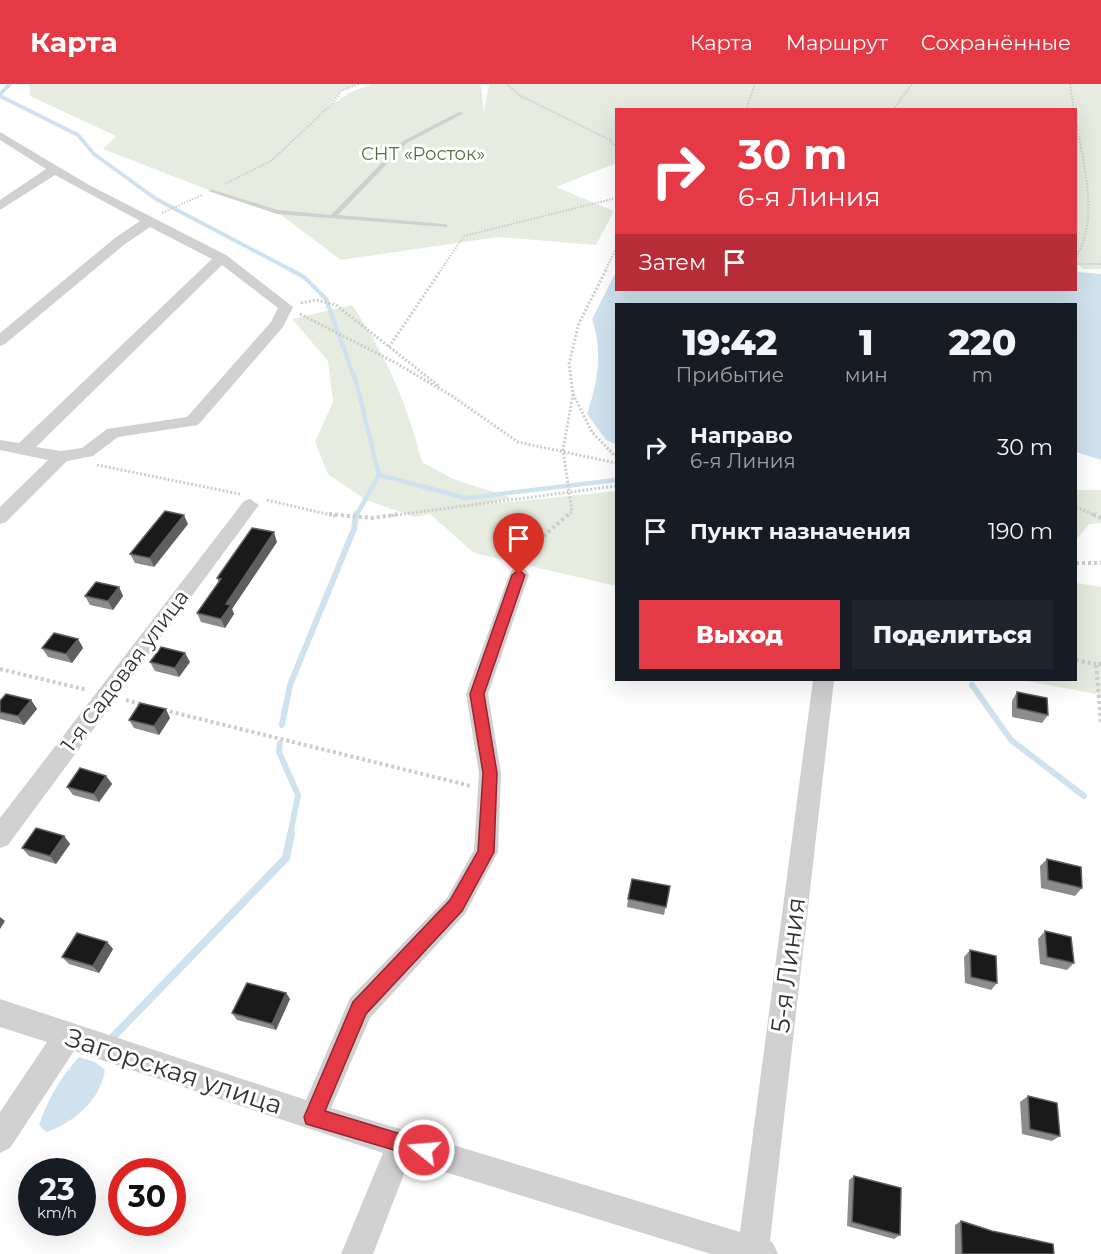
<!DOCTYPE html>
<html lang="ru">
<meta charset="utf-8">
<style>
body{margin:0;font-family:Montserrat,sans-serif;background:#20242c;color:#f1f3f6;height:100vh;display:flex;flex-direction:column;font-size:22px;white-space:nowrap}
*{box-sizing:border-box;margin:0}
p{font-size:20px;color:#9ea1a6}
.icon{flex:none;width:33px;height:33px;fill:none;stroke:currentColor;stroke-width:2;stroke-linecap:round;stroke-linejoin:round}
.map{position:relative;flex:1;overflow:hidden}
.drawer{position:absolute;left:615px;top:219px;width:462px;height:378px;display:flex;flex-direction:column;background:#171b24;border-radius:0px;box-shadow:0 6px 24px #0002}
.drawer>*{flex:none}
.banner{position:absolute;left:615px;top:24px;width:462px;height:183px;border-radius:0px;box-shadow:0 6px 24px #0002;background:#e63946;color:#fff;overflow:hidden}
.speed{position:absolute;left:18px;top:1074px;display:flex;gap:12px;font-size:30px;font-weight:700;text-align:center}
.speed>*{display:grid;place-content:center;width:78px;height:78px;border-radius:50%;background:#171b24;box-shadow:0 6px 24px #0002;line-height:1}
.speed small{font-size:15px;font-weight:400}
.speed .limit{border:9px solid #d22;background:#fff;color:#111}
.pin{position:absolute;display:grid;place-items:center;width:51px;height:51px;color:#fff;margin:-62px -26px;border-radius:50% 50% 50% 0;rotate:-45deg;box-shadow:0 0 6px #0007}
.pin .icon{rotate:45deg}
.me{position:absolute;width:66px;margin:-33px;rotate:287deg;stroke-linejoin:round;filter:drop-shadow(0 0 4px #0008)}
.turn{display:flex;align-items:center;gap:21px;height:126px;padding:0 24px;font-size:27px}
.turn .icon{width:78px;height:78px;stroke-width:2.5}
.turn b{display:block;font-size:42px;line-height:51px}
.then{display:flex;align-items:center;height:57px;padding:0 24px;background:#0003;gap:12px;font-size:22px}
.eta{display:flex;justify-content:space-evenly;align-items:center;height:102px;text-align:center}
.eta b{font-size:36px;font-weight:800;line-height:42px}
.button{display:flex;gap:12px;margin-top:auto;padding:12px 24px}
.button a{flex:1;height:69px;border-radius:0px;background:#e63946;color:#fff;font-size:24px;font-weight:800;line-height:69px;text-align:center}
.button a+a{background:#20242c;color:#f1f3f6}
ul{padding:0;list-style:none}
li{display:flex;align-items:center;gap:18px;height:84px;padding:0 24px}
li div{flex:1}
li b{display:block;font-size:22px}
li em{font-style:normal}
header{display:flex;align-items:center;gap:36px;box-sizing:border-box;height:84px;padding:0 30px;background:#e63946;color:#fff}
header strong{font-size:28px}
nav{display:flex;gap:33px;margin-inline-start:auto;font-size:21px}
.map>svg:first-child{display:block}
</style>
<header>
<strong>Карта</strong>
<nav><a>Карта</a><a>Маршрут</a><a>Сохранённые</a></nav>
</header>
<div class="map">
<svg width="1101" height="1170" viewBox="0 0 1101 1170">
<rect width="100%" height="100%" fill="#fff"/>
<g fill="#e6ecdf">
<path d="M29 0H359L341 7 327 24 349 9 372 0H478L481 1 484 29 489 0H1101V185H1083L1076 178V26H616V81L614 80 556 103 614 127 596 161 498 153 341 176 277 128 211 107 103 65 116 52 30 12Z"/>
<path d="M352 221C386 270 407 320 422 378L453 395 512 414 481 421 616 407V502L474 469 430 430 415 433 366 416 328 390 315 358 333 318 328 277 292 235Z"/>
<path d="M1076 406H1101V439L1089 440 1076 456Z"/>
<path d="M1076 499 1101 503V611L1022 596H1076Z"/>
</g>
<g fill="#cfe2ee">
<path d="M616 188V206H1076V188L1101 190V376L1076 368V220H616V360L606 356 587 330C598 298 603 267 592 235Z"/>
<path d="M79 973 95 978 105 986C101 1015 74 1039 46 1048L39 1041C48 1015 60 994 79 973Z"/>
</g>
<g fill="none" stroke-linecap="round" stroke-linejoin="round">
<g stroke="#cfe2ee" stroke-width="4">
<path d="M0 10 10 0"/>
<path d="M0 12 78 51 94 70 156 115 293 187"/>
</g>
<g stroke="#cfe2ee" stroke-width="4.5">
<path d="M291 186 304 193 326 215 357 301 379 391 466 414 616 396"/>
<path d="M356 432 379 391"/>
</g>
<g stroke="#cfe2ee" stroke-width="6">
<path d="M972 601 1011 656 1084 712"/>
<path d="M282 641 290 601 354 445 356 430"/>
<path d="M280 659 279 668 298 711 290 752"/>
</g>
<path stroke="#cfe2ee" stroke-width="8" d="M111 955 286 774 291 750"/>
<g stroke="#cdcdcd" stroke-width="2" stroke-dasharray="1.5 1.5" stroke-linecap="butt">
<path d="M507 0 519 11 610 56 616 63"/>
<path d="M1070 0 1074 26"/>
<path d="M746 26 755 0"/>
<path d="M893 26 912 0"/>
<path d="M1076 37C1083 80 1100 133 1076 173"/>
<path d="M225 100 271 77 333 19 341 7 359 0"/>
<path d="M162 129 202 111"/>
<path d="M1076 180H1101"/>
<path d="M440 187 464 152 616 114"/>
<path d="M605 187 616 165"/>
</g>
<g stroke="#cdcdcd" stroke-width="3" stroke-dasharray="2 2" stroke-linecap="butt">
<path d="M301 219 316 216 336 221 439 302"/>
<path d="M300 230 396 279 452 312 518 358 616 379"/>
<path d="M389 263 441 186"/>
<path d="M573 310 592 348 616 373"/>
<path d="M97 381 240 410"/>
<path d="M267 416 335 432"/>
<path d="M1076 423 1096 432"/>
<path d="M388 432 616 402"/>
<path d="M567 432 572 428 563 366 573 310 569 280 579 239 606 186"/>
</g>
<g stroke="#cdcdcd" stroke-width="4" stroke-dasharray="3 3" stroke-linecap="butt">
<path d="M329 430 372 434 400 430"/>
<path d="M1093 430 1101 434"/>
<path d="M527 477 539 456 569 430"/>
<path d="M1076 479H1101"/>
<path d="M1076 576 1096 580"/>
<path d="M1101 580H1096L1101 639"/>
<path d="M0 585 87 606"/>
<path d="M126 616 145 621"/>
<path d="M164 626 471 702"/>
</g>
<path fill="#d0d0d0" fill-rule="evenodd" d="M459 28 464 29 407 59 338 131 445 140 447 141V143L277 130 208 107 213 106 278 126 331 131 403 57Z"/>
<g fill="#d0d0d0" fill-rule="evenodd">
<path d="M0 48 89 101 226 171 293 223 283 243 198 341 118 353 93 372 67 377 6 438 0 440V423L48 376 0 366V356L19 359 212 175 150 143 125 160 5 260 0 262V249L115 154 140 137 55 91 0 126V116L46 85 0 56ZM222 181 278 224 271 238 187 333 107 345 82 364 61 367 36 363Z"/>
<path d="M250 415 259 421 256 425 8 761 0 764V734L244 417Z"/>
<path d="M519 484 526 486 529 491 488 610 501 689 498 768 465 830 370 934 331 1024 740 1148 813 596H834L770 1157 773 1159 778 1170H711L409 1077 373 1170H341L383 1069 74 967 10 1064 0 1069V1028L47 958 0 943V915L306 1016 350 914 447 814 474 766 479 689 466 610 509 491 512 486Z"/>
</g>
</g>
<g fill="#8c8c8c">
<path d="M188 440 154 483 135 479 130 470Z"/>
<path d="M277 458 232 525 234 530 225 544 201 538 197 529 219 499 217 494Z"/>
<path d="M119 503 123 512 113 526 90 521 85 512Z"/>
<path d="M78 555 83 564 72 579 48 573 42 564Z"/>
<path d="M150 578H190L179 593 155 587Z"/>
<path d="M1017 608 1048 631 1042 639 1012 633V617Z"/>
<path d="M31 616 37 625 24 641 0 635V617Z"/>
<path d="M170 634 159 651 134 644 129 636Z"/>
<path d="M106 692 112 700 99 718 73 711 67 703Z"/>
<path d="M64 752 70 760 56 780 29 772 22 764Z"/>
<path d="M1047 775 1082 804 1075 812 1041 804 1040 782Z"/>
<path d="M670 802 664 831 627 823 628 815Z"/>
<path d="M1045 847 1074 879 1067 886 1040 880 1038 855Z"/>
<path d="M107 858 113 865 99 889 69 880 62 873Z"/>
<path d="M970 866 997 899 991 906 965 899 964 873Z"/>
<path d="M286 909 290 915 276 946 237 936 232 929Z"/>
<path d="M1028 1012 1060 1052 1052 1057 1022 1050 1020 1018Z"/>
<path d="M854 1092 900 1151 894 1155 847 1142 849 1096Z"/>
<path d="M961 1137 1054 1170H955V1141Z"/>
</g>
<g fill="#5f5f5f">
<path d="M184 431 188 440 154 483 150 474Z"/>
<path d="M274 448 277 458 232 525 234 530 225 544 221 535 226 520Z"/>
<path d="M119 503 123 512 113 526 108 517Z"/>
<path d="M78 555 83 564 72 579 66 570Z"/>
<path d="M185 569 190 578 179 593 175 584Z"/>
<path d="M31 616 37 625 24 641 18 632Z"/>
<path d="M166 625 170 634 159 651 154 642Z"/>
<path d="M106 692 112 700 99 718 94 710Z"/>
<path d="M64 752 70 760 56 780 50 772Z"/>
<path d="M0 833 5 837 0 845Z"/>
<path d="M107 858 113 865 99 889 93 882Z"/>
<path d="M286 909 290 915 276 946 272 940Z"/>
</g>
<g fill="#1a1a1a" stroke="#5f5f5f" stroke-width="1.5">
<path d="M165 427 184 431 150 474 130 470Z"/>
<path d="M252 444 274 448 226 520 231 521 221 535 197 529 221 495 217 494Z"/>
<path d="M96 498 119 503 108 517 85 512Z"/>
<path d="M54 549 78 555 66 570 42 564Z"/>
<path d="M161 563 185 569 175 584 150 578Z"/>
<path d="M1017 608 1047 614 1048 631 1017 624Z"/>
<path d="M6 610 31 616 18 632 0 628V617Z"/>
<path d="M140 619 166 625 154 642 129 636Z"/>
<path d="M80 684 106 692 94 710 67 703Z"/>
<path d="M36 744 64 752 50 772 22 764Z"/>
<path d="M1047 775 1081 783 1082 804 1048 796Z"/>
<path d="M632 795 670 802 666 823 628 815Z"/>
<path d="M1045 847 1071 853 1074 879 1047 873Z"/>
<path d="M77 849 107 858 93 882 62 873Z"/>
<path d="M970 866 996 872 997 899 971 893Z"/>
<path d="M247 899 286 909 272 940 232 929Z"/>
<path d="M1028 1012 1057 1019 1060 1052 1030 1045Z"/>
<path d="M854 1092 901 1104 900 1151 852 1138Z"/>
<path d="M961 1137 992 1147 1053 1160 1054 1170H962Z"/>
</g>
<path fill="#e63946" stroke="#96252e" stroke-width="1.5" d="M519 486 525 491 484 610 497 689 494 768 462 827 366 930 325 1027 431 1059 433 1066 431 1073 424 1075 313 1042 306 1040 304 1033 353 918 450 816 478 767 483 689 470 610 512 491Z"/>
<g text-anchor="middle" stroke-width="6" stroke-linejoin="round" paint-order="stroke">
<g font-size="18" fill="#56703f" stroke="#fff">
<text x="423" y="76">СНТ «Росток»</text>
</g>
<g font-size="21" fill="#333" stroke="#fff">
<text transform="translate(125 587) rotate(-53)" y="7">1-я Садовая улица</text>
</g>
<g font-size="26" fill="#333" stroke="#fff">
<text transform="translate(788 881) rotate(-83)" y="9">5-я Линия</text>
<text transform="translate(174 987) rotate(18)" y="9">Загорская улица</text>
</g>
</g>
</svg>
<div class="speed"><div>23<small>km/h</small></div><div class="limit">30</div></div>
<div class="pin" style="left:519px;top:491px;background:#d93025"><svg class="icon" aria-label="arrive" viewBox="0 0 24 24"><path d="M6 21V4h12l-3 4 3 4H6"/></svg></div>
<svg class="me" style="left:424px;top:1066px" viewBox="-20 -20 40 40"><circle r="17" fill="#e63946" stroke="#fff" stroke-width="3"/><path d="M0-11L8 9 0 5-8 9z" fill="#fff"/></svg>
<div class="banner">
<div class="turn"><svg class="icon" aria-label="right" viewBox="0 0 24 24"><path d="M7 20v-9h11M14 6l5 5-5 5"/></svg><div><b>30 m</b>6-я Линия</div></div>
<div class="then">Затем<svg class="icon" aria-label="arrive" viewBox="0 0 24 24"><path d="M6 21V4h12l-3 4 3 4H6"/></svg></div>
</div>
<section class="drawer">
<div class="eta">
<div><b>19:42</b><p>Прибытие</p></div>
<div><b>1</b><p>мин</p></div>
<div><b>220</b><p>m</p></div>
</div>
<ul>
<li><svg class="icon" aria-label="right" viewBox="0 0 24 24"><path d="M7 20v-9h11M14 6l5 5-5 5"/></svg><div><b>Направо</b><p>6-я Линия</p></div><em>30 m</em></li>
<li><svg class="icon" aria-label="arrive" viewBox="0 0 24 24"><path d="M6 21V4h12l-3 4 3 4H6"/></svg><div><b>Пункт назначения</b></div><em>190 m</em></li>
</ul>
<div class="button"><a>Выход</a><a>Поделиться</a></div>
</section>
</div>
